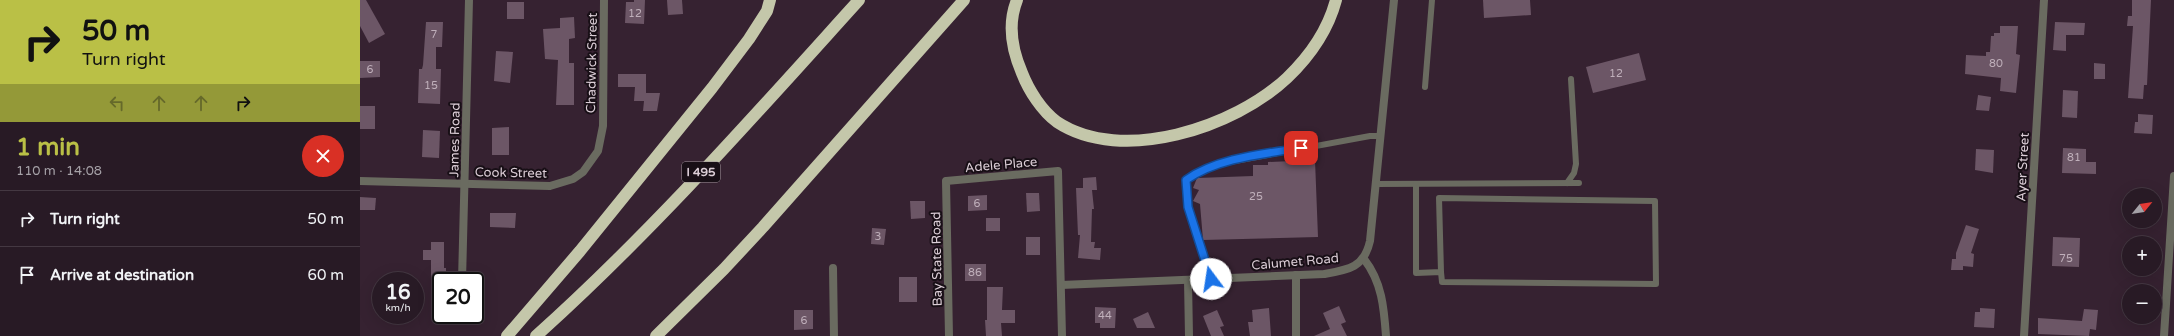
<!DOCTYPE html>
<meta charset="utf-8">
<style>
body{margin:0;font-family:"Varela Round",sans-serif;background:#342732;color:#f1f3f6;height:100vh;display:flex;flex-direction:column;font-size:15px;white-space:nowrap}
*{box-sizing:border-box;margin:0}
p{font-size:13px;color:#a5a1a7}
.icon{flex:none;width:22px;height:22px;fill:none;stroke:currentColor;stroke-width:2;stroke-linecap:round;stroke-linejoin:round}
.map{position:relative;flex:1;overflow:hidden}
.drawer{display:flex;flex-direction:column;background:#281a25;width:360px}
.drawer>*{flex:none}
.hud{background:#bac046;color:#111;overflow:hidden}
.needle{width:26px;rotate:60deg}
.buttons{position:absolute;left:1762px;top:188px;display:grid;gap:8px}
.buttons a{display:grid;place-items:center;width:40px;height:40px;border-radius:50%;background:#281a25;box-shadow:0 4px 16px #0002,0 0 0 1px #443842;font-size:20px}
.speed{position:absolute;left:12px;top:272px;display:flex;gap:8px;font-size:20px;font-weight:700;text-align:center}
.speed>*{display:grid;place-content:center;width:52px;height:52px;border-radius:50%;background:#281a25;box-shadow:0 4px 16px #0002,0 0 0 1px #443842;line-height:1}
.speed small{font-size:10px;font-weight:400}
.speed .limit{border:2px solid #111;border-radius:6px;background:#fff;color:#111}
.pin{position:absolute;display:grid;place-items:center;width:34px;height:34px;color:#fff;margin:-17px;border-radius:8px;box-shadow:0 2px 6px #0006}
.me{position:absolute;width:44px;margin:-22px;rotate:346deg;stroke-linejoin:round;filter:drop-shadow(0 0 3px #0008)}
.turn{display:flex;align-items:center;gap:14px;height:84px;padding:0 16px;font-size:18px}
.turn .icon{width:52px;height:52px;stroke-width:2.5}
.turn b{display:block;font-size:28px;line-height:34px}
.lanes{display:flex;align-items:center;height:38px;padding:0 16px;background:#0003;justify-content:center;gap:20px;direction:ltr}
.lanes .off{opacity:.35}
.round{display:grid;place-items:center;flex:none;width:42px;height:42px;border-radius:21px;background:#342732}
.summary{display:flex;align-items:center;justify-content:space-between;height:68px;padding:0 16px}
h1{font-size:24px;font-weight:700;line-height:30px;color:#bac046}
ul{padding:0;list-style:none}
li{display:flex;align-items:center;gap:12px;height:56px;padding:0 16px;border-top:1px solid #443842}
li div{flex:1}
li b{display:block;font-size:15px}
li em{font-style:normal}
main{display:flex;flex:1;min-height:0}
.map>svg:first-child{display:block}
</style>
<main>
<section class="drawer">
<div class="hud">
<div class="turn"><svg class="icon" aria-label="right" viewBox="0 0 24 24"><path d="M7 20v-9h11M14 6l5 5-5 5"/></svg><div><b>50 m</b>Turn right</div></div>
<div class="lanes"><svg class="icon off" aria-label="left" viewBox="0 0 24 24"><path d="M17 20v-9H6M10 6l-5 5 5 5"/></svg><svg class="icon off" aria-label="ahead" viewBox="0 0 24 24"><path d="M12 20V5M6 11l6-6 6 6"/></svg><svg class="icon off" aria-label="ahead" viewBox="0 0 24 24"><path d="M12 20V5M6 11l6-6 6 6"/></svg><svg class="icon" aria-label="right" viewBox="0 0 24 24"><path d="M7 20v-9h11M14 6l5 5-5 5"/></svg></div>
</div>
<div class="summary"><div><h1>1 min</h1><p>110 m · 14:08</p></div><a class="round" style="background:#d93025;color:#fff"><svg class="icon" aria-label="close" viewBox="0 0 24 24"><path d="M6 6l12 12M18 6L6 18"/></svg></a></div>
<ul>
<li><svg class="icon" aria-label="right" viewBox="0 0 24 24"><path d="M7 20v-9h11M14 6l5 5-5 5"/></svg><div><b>Turn right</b></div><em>50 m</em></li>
<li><svg class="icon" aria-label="arrive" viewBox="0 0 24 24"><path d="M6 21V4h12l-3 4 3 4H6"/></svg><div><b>Arrive at destination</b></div><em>60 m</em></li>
</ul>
</section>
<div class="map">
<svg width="1814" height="336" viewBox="0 0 1814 336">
<rect width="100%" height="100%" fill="#362231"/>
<g fill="#6c5666">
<path d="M0 0H6L25 34 9 43 0 26Z"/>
<path d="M274 0H285L284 24 265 23 266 2H274Z"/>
<path d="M307 0H322L323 14 308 15Z"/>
<path d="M1123 0H1170L1171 15 1124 18Z"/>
<path d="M1772 0H1791L1787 85H1784L1783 99 1768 98 1773 26H1767L1768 16H1772Z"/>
<rect x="147" y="2" width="17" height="17"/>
<path d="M214 17 215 38 209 39V63H214V105H196L198 60 185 59 183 29 200 28V18Z"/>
<path d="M66 22H83L82 47H76V69H81L80 104 58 103 59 69H62L63 65Z"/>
<path d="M1695 22 1725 23 1724 35H1706V51L1693 50Z"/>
<path d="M1640 26H1658L1656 54 1660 55 1656 93 1640 91 1641 78 1605 74 1606 55 1626 56V52H1630L1631 36H1634V33H1640Z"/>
<path d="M136 51 153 52 150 83 134 81Z"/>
<path d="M1279 53 1286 80 1233 93 1226 67Z"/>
<path d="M0 61H20V77L0 78Z"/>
<path d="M1734 63 1745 64V79H1734Z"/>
<path d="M258 74H286V93H300L297 111H283L284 101H274L275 87H258Z"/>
<path d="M1703 90 1718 91 1717 118 1702 117Z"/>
<path d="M1618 95 1631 97 1629 111 1616 110Z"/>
<rect x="0" y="106" width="15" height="23"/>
<path d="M1778 114 1793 115 1792 134 1774 133 1775 122H1778Z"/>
<path d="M149 127V155H132V128Z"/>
<path d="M63 130 80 131 79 158 62 157Z"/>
<path d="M1703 148 1726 149V162H1736V174L1702 173Z"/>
<path d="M1616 149 1634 150 1633 173 1615 170Z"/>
<path d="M955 160 958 237 843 240 840 204 833 201 839 190 833 188 837 178 893 176V165H908V162Z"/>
<path d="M736 177 737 190H732L734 209H732L731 242H735L734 248H741L740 260 718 258 720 235H718L716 188H723V178Z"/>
<path d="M666 193H679L680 211 667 212Z"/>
<path d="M627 195V210L608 211V196Z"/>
<path d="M0 197 16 198 15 210H0Z"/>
<path d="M550 201H565V218L551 219Z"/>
<path d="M130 213H156L155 228 130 227Z"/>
<rect x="626" y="218" width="14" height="13"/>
<path d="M1606 225 1619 229 1611 253 1614 254 1613 267 1603 266V270H1591L1592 259H1596V253Z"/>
<path d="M512 228 526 229 524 245 511 244Z"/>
<rect x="666" y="237" width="14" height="18"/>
<path d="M1693 237 1720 238 1719 267 1692 266Z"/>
<path d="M71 242H84V268H86V281H81V286H71V260H63V250H71Z"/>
<rect x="605" y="264" width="21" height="17"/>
<rect x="539" y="277" width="18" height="25"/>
<path d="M627 287H643L642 310H655V323H641L642 336H626L625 320H627Z"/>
<path d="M979 306 986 322 981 324 987 336H954L970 329 963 313Z"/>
<path d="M735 307 756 308 755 328H740V323H735Z"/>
<path d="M909 308 911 336H890L888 322H893L892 310Z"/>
<path d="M1620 308 1635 309 1634 328 1614 327 1615 312H1620Z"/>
<path d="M1724 309 1738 310 1736 330 1730 329 1729 336 1678 334V318L1722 321Z"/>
<path d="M434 310H453V329L434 330Z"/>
<path d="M857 310 864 326 860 327 864 336H851L843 316Z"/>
<path d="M788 312 795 328H777L773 319Z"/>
</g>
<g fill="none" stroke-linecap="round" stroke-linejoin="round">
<g stroke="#6a6b60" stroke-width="6">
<path d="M1065 87 1072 0"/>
<path d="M1207 183 1214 173 1216 164 1211 79"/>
<path d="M1016 184 1219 183"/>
<path d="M1056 184V273L1081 272 1079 198 1295 201 1296 284 1082 282 1081 272"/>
<path d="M851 279C845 255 834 233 828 208 826 199 826 189 826 180L837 173 859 164 1010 136H1021"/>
</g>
<g stroke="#6a6b60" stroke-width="8">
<path d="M0 181 190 186 213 179 223 172 238 151 243 126 244 0"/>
<path d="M1004 259C1022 282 1024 308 1026 336"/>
<path d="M473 268 474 336"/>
<path d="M936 275V336"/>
<path d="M828 280 829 336"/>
<path d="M102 281 109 0"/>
<path d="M701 285 964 274C988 270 1004 268 1010 241L1034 0"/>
<path d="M589 336 586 181 698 171 702 336"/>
<path d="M1664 336 1684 0"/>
<path d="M1804 336 1814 176"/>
</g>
<g stroke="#c4c7aa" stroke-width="12">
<path d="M657 0C647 25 652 50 662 73 669 91 682 111 697 122 762 165 875 127 927 78 949 57 968 30 976 0"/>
<path d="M147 336 220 251 352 88 389 39 407 11 410 0"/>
<path d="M176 336C292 232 395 115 499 0"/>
<path d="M296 336 364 269 403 227 604 0"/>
</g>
</g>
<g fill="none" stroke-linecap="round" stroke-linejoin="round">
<g stroke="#114b97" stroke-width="10">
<path id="route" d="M851 279 828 207 826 180C857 158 903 154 941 148"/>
</g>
<use href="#route" stroke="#1a73e8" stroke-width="7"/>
</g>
<g text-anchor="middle" stroke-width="4" stroke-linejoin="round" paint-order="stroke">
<g font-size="11" fill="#bfafba">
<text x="275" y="17">12</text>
<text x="74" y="38">7</text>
<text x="1636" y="67">80</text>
<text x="10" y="73">6</text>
<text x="1256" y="77">12</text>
<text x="71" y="89">15</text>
<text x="1714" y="161">81</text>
<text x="896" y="200">25</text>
<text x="617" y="207">6</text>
<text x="518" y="240">3</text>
<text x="1706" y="262">75</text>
<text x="615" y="276">86</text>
<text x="745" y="319">44</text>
<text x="444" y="324">6</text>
</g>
<rect fill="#180f16" stroke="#a0949c" stroke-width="1" x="322" y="162" width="38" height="20" rx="3"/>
<g font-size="12" font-weight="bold" fill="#dbcdd6">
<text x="341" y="176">I 495</text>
</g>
<g font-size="13" fill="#dbcdd6" stroke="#180f16">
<text transform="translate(231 63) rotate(-89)" y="5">Chadwick Street</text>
<text transform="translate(94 140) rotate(-89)" y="5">James Road</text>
<text transform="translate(641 164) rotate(-5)" y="5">Adele Place</text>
<text transform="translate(1662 167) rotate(-87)" y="5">Ayer Street</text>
<text transform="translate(151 172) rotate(1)" y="5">Cook Street</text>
<text transform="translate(576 259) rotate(-91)" y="5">Bay State Road</text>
<text transform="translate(935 261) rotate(-5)" y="5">Calumet Road</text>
</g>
</g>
</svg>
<div class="buttons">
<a><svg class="needle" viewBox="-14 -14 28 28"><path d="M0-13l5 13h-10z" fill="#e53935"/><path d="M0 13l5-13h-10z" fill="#a5a1a7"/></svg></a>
<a>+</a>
<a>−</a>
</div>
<div class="speed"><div>16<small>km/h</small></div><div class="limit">20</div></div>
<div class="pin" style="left:941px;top:148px;background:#d93025"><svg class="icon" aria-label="arrive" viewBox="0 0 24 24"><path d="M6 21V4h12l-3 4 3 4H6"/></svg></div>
<svg class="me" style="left:851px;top:279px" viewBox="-20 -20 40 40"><circle r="19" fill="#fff"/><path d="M0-13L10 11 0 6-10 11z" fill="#1a73e8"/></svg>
</div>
</main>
